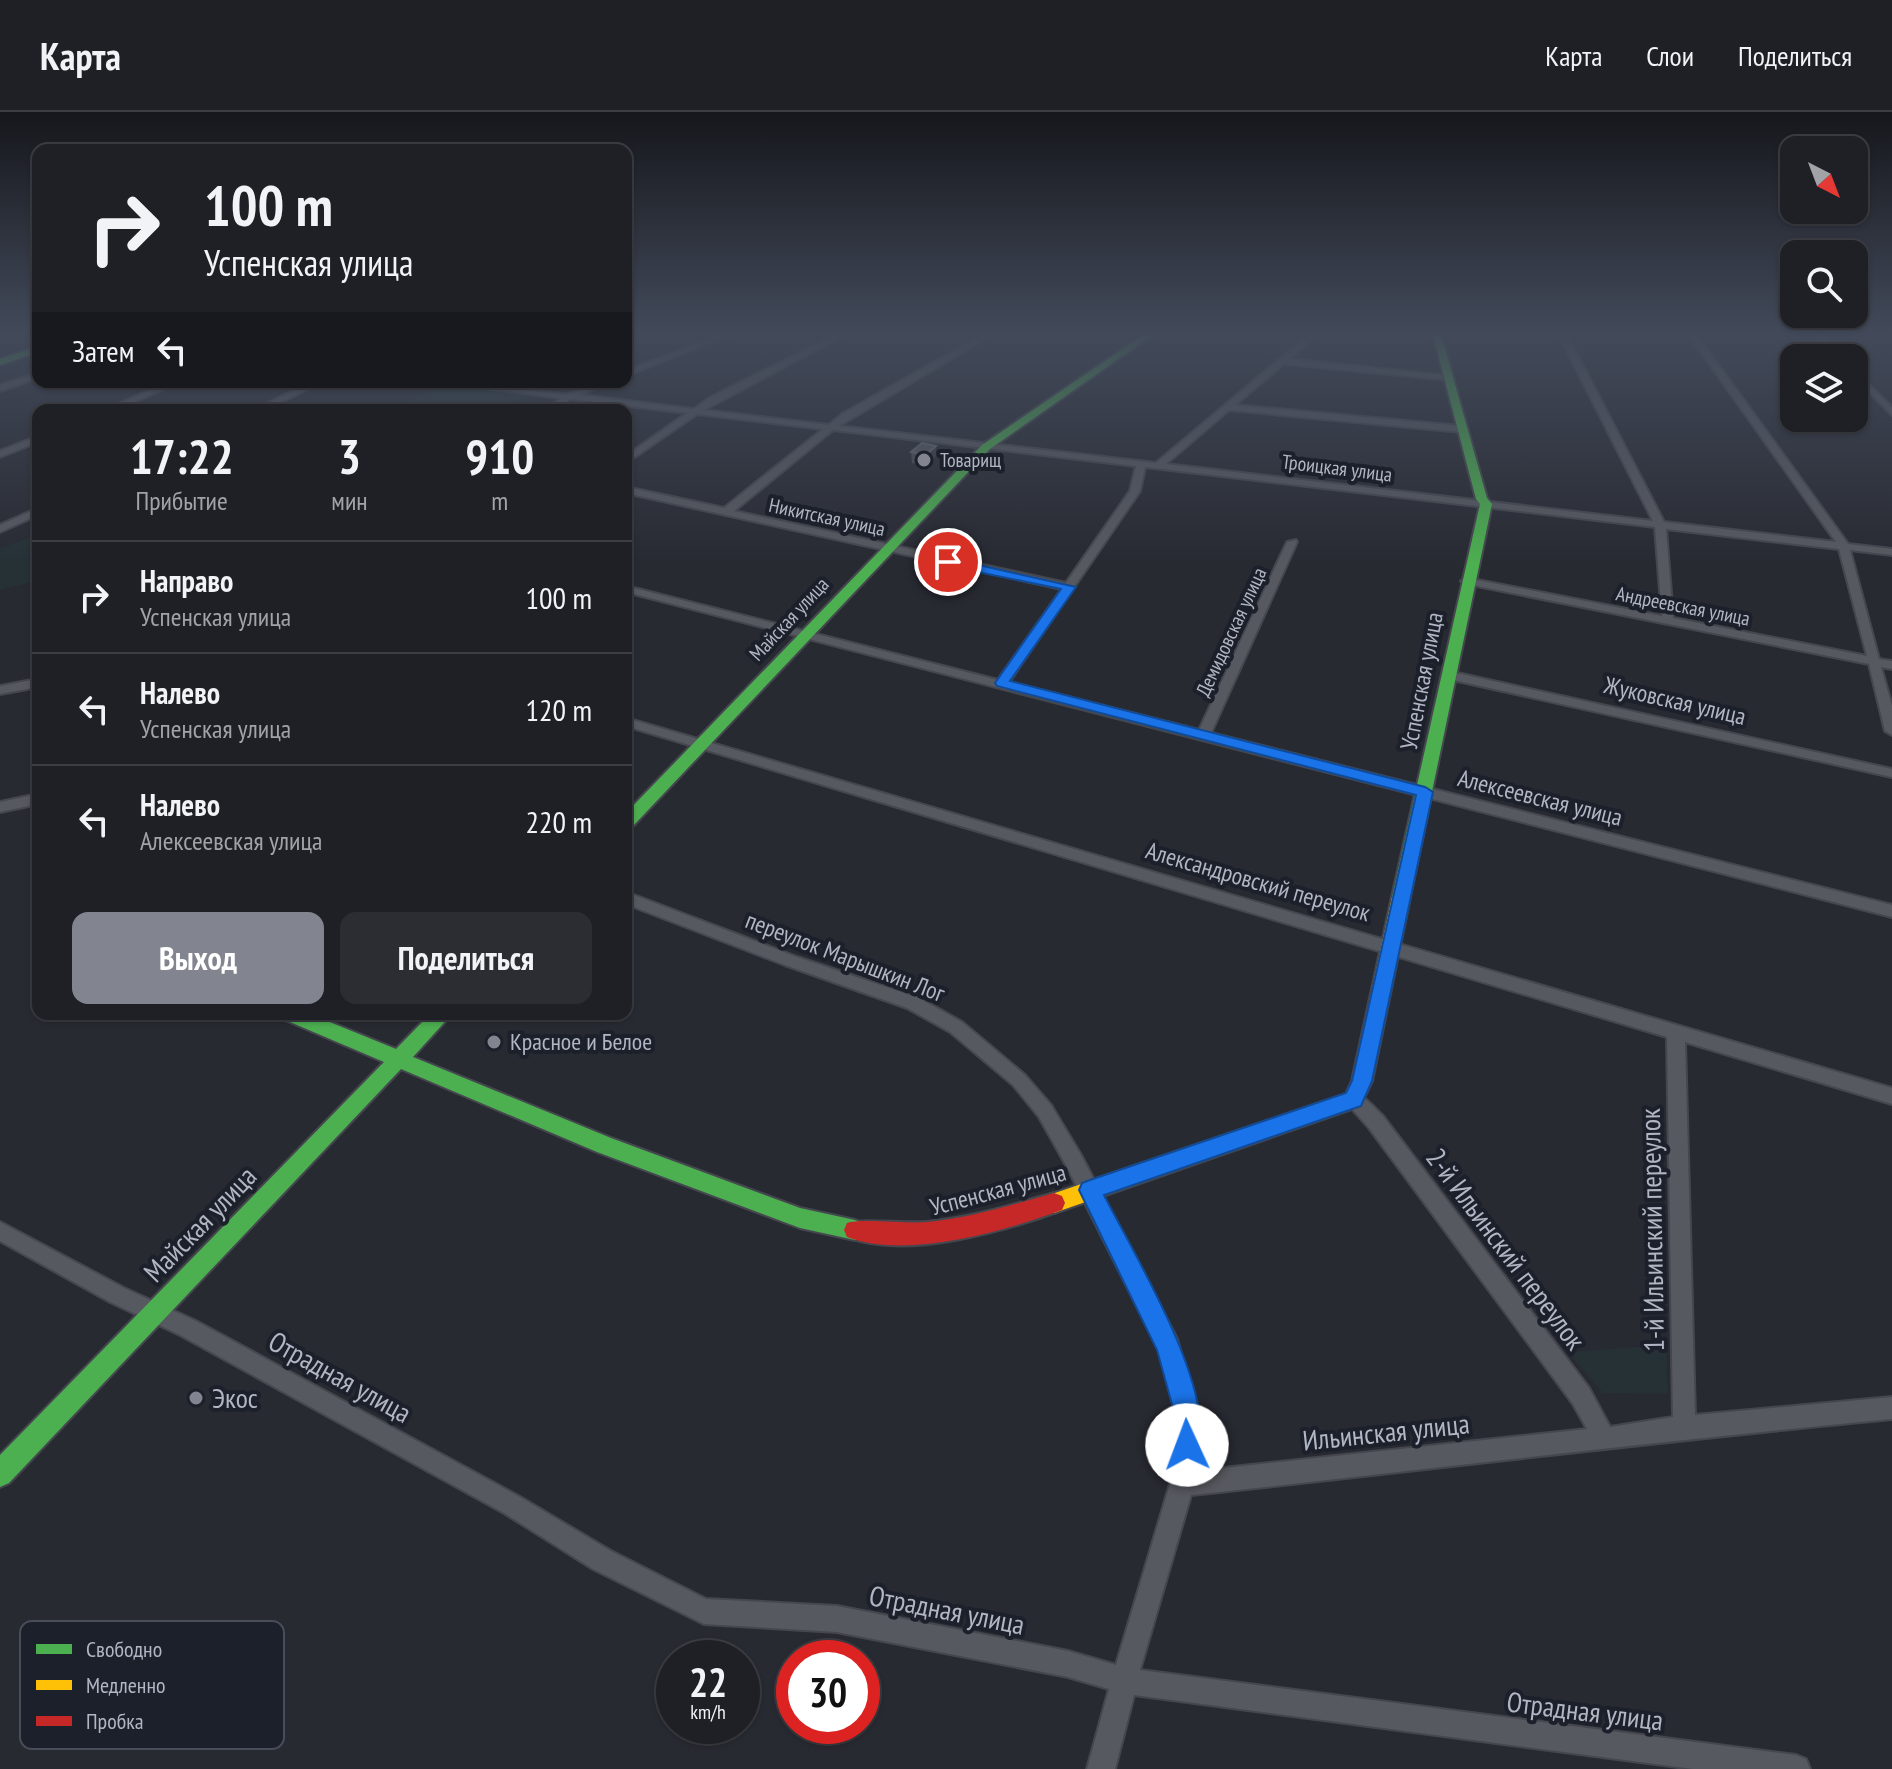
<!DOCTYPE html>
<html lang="ru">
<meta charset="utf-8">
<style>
body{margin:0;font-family:"PT Sans Narrow",sans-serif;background:#2b2d32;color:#f1f3f6;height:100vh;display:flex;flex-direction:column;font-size:30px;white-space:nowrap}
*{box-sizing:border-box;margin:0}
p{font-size:26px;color:#a1a3a7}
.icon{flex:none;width:44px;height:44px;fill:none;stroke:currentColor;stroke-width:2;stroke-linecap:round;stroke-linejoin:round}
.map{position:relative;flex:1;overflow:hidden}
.side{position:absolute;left:32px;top:292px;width:600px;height:616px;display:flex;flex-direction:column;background:#1e2026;border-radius:16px;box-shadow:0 2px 6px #0004,0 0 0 2px #3c3e43}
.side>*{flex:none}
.hud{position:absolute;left:32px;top:32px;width:600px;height:244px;border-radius:16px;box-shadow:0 2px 6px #0004,0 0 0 2px #3c3e43;background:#1e2026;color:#f1f3f6;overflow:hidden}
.needle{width:52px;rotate:138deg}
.controls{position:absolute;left:1780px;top:24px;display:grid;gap:16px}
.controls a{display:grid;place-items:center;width:88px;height:88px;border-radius:16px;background:#1e2026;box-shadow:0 2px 6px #0004,0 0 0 2px #3c3e43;font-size:40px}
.speed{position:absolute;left:656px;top:1528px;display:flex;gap:16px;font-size:40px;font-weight:700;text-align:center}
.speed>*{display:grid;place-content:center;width:104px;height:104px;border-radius:50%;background:#1e2026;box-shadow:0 2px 6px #0004,0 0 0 2px #3c3e43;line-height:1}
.speed small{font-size:20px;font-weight:400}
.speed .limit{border:12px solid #d22;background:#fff;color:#111}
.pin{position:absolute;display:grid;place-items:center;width:68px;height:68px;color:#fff;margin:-34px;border:4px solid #fff;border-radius:50%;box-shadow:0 2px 8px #0007}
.me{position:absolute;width:88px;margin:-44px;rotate:358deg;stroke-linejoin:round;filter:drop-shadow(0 0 6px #0008)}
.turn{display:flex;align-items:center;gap:28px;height:168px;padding:0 40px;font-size:36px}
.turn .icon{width:104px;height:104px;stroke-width:2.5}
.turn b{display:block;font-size:56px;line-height:68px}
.then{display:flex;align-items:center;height:76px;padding:0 40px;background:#0003;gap:16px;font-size:30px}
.eta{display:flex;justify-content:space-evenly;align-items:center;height:136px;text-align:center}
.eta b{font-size:48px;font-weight:600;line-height:56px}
.cta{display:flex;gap:16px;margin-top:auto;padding:16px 40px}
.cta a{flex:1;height:92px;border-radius:16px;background:#828490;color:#fff;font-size:32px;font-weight:600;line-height:92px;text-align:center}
.cta a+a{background:#2b2d32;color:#f1f3f6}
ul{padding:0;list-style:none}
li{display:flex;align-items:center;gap:24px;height:112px;padding:0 40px;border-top:2px solid #3c3e43}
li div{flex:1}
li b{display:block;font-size:30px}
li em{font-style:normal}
header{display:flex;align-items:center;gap:48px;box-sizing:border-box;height:112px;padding:0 40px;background:#1e2026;border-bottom:2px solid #3c3e43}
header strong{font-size:38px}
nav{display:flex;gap:44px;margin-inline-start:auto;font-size:28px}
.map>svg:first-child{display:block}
</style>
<header>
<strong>Карта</strong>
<nav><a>Карта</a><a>Слои</a><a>Поделиться</a></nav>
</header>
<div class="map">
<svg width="1892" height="1657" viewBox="0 0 1892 1657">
<rect width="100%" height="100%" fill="#282a32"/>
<g fill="#263136">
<path d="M646 219H727L651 246H659L626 258V227Z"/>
<path d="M447 270 456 271 572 270 492 298H400L401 294 398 298H387Z"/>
<path d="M38 423V468L0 478V436Z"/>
<path d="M1666 1233 1668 1282 1603 1281 1568 1240Z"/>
</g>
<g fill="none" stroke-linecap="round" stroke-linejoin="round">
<g stroke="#45474f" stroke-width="4">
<g id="street">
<path d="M730 219H740L626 264V259Z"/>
<path d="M843 219H852L704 298 829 313 842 302 989 219H998L839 314 1156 351 1313 219H1321L1289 247 1450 264 1454 266 1450 268 1284 252 1235 293 1461 314 1466 317 1461 320 1229 298 1166 352 1653 409 1557 219H1565L1664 410 1836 430 1686 219H1694L1848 432 1892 437V443L1850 438 1879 547 1892 549V557L1881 555 1892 594V623L1885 619 1869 552 1467 472 1461 469 1467 466 1662 504 1655 415 1145 355 1140 379 1009 570 1199 618 1287 430 1296 428 1297 430 1211 621 1892 793V805L626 480V474L998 568 1062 477 626 381V375L724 396 823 317 697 302 626 351V344L687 301 570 287 556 298H546L561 286 439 270C481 270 522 279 563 282 579 282 594 270 611 270L580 283 694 297 709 286ZM833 318 1136 354 1130 379 1066 471 734 399ZM1666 417 1839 437 1867 544 1673 506Z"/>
<path d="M1407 219H1437L1441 221 1437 223Z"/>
<path d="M1812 219H1820L1844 246H1836Z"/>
<path d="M1854 258 1892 295V303L1854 265Z"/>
<path d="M38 261V266L0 279V273Z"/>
<path d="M169 270H180L116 298H104Z"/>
<path d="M311 270H322L265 298H254Z"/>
<path d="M38 324V330L0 345V339Z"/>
<path d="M38 396V403L0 420V413Z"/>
<path d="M1448 559 1892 657V665L1444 566 1442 563Z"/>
<path d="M38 567V575L0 582V574Z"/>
<path d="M626 606 1892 976V992L1685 930 1695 1303 1892 1285V1307C1658 1329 1424 1358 1191 1383L1140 1558 1796 1643 1806 1647 1810 1657H1693L1134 1583 1115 1657H1087L1109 1577 1068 1565 837 1520 704 1512 593 1457 504 1401 180 1223 110 1190 0 1129V1110L124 1176 196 1209 520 1385 611 1439 706 1487 837 1494 1068 1539 1116 1553 1170 1372 1176 1303 1159 1238 1067 1055 1039 1005 1013 973 950 920 907 896 785 853 626 792V780L797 845 919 886 962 910 1025 963 1051 993 1081 1043 1177 1227 1198 1303 1195 1359 1587 1317 1573 1292 1369 1016 1344 988 1347 983C1361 977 1373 995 1383 1004L1589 1276 1610 1315 1673 1305 1667 925 626 614Z"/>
<path d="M38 682V692L0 700V690Z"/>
</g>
</g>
<g stroke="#45474f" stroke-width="4">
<g id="fast">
<path d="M1149 219H1158L990 337 632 715 626 716V701L982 333Z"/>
<path d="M1432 219H1440L1487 386 1492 392 1410 785 1401 791 1392 785 1480 392 1476 387Z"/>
<path d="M38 234V240L0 253V247Z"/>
<path d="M280 902H310L396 937 430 902H452L413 945 611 1026 800 1096 855 1108 863 1111 866 1118 863 1125 855 1128 800 1116 597 1040 401 957 9 1371 0 1375V1343L384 950 283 907Z"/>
</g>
</g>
<g stroke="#45474f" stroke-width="4">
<path id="slow" d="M1401 779 1410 785 1372 969 1360 994 1054 1101 1046 1098 1043 1091 1046 1084 1346 982 1352 969 1392 785Z"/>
</g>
<g stroke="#45474f" stroke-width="4">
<path id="jam" d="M1054 1081 1062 1084 1065 1091 1062 1098C1005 1119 906 1148 847 1125L844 1118 847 1111C860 1106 907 1112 927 1110 970 1106 1012 1093 1054 1081Z"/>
</g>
<use href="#street" fill="#575960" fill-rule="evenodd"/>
<use href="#fast" fill="#4caf50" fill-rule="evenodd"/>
<use href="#slow" fill="#ffc107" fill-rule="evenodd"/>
<use href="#jam" fill="#c62828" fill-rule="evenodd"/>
</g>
<path fill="#4b4d55" d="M911 340 936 344 926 354 912 351Z"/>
<path fill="#383a42" d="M936 334V344L926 354V343Z"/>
<path fill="#565861" stroke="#646770" stroke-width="2" d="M922 331 936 334 926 343 911 340Z"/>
<linearGradient id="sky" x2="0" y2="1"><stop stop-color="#16171c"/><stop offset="0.49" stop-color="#424a5a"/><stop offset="1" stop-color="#424a5a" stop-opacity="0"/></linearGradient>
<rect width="1892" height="451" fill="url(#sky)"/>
<path fill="#1a73e8" stroke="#114b97" stroke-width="2" d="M948 446 1076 475 1010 569 1425 675 1433 680 1372 969 1361 994 1104 1083C1132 1139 1221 1283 1196 1342L1187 1346 1178 1342 1174 1333 1175 1303 1157 1238 1079 1078 1082 1071 1090 1068 1346 981 1352 969 1416 683 997 574 995 571 1061 477 944 453 942 450Z"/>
<g fill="#828490" stroke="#1c202b" stroke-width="3">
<circle cx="924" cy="348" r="8"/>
<circle cx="494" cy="930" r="8"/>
<circle cx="196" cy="1286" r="8"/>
</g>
<g text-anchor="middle" stroke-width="8" stroke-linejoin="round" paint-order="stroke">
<g font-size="20" fill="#b2b5c3" stroke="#1c202b" text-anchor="start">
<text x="940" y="355">Товарищ</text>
</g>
<g font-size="20" fill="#b2b5c3" stroke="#1c202b">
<text transform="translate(1337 356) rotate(7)" y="7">Троицкая улица</text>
<text transform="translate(827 405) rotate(12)" y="7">Никитская улица</text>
<text transform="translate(1683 494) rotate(11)" y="7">Андреевская улица</text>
<text transform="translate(789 507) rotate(-47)" y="7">Майская улица</text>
<text transform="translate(1231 520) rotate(-65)" y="7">Демидовская улица</text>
</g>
<g font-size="24" fill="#b2b5c3" stroke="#1c202b">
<text transform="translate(1422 569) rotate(-79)" y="8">Успенская улица</text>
<text transform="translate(1675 589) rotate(13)" y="8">Жуковская улица</text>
<text transform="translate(1540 686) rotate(14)" y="8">Алексеевская улица</text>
<text transform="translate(1258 770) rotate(16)" y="8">Александровский переулок</text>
<text transform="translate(845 845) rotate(21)" y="8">переулок Марышкин Лог</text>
<text transform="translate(998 1078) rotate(-15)" y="8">Успенская улица</text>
</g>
<g font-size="24" fill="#b2b5c3" stroke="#1c202b" text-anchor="start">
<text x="510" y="938">Красное и Белое</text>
</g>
<g font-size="28" fill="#b2b5c3" stroke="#1c202b">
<text transform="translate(200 1112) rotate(-46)" y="10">Майская улица</text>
<text transform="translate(1652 1118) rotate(-91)" y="10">1-й Ильинский переулок</text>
<text transform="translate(1506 1137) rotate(53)" y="10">2-й Ильинский переулок</text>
<text transform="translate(340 1265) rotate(29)" y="10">Отрадная улица</text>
<text transform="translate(1386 1320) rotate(-6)" y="10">Ильинская улица</text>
<text transform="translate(947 1498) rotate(11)" y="10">Отрадная улица</text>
<text transform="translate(1585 1599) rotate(7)" y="10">Отрадная улица</text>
</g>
<g font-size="28" fill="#b2b5c3" stroke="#1c202b" text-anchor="start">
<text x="212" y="1296">Экос</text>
</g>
</g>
<rect x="20" y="1509" width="264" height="128" rx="12" fill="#1c202b" stroke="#494d59" stroke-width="2"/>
<rect x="36" y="1532" width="36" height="10" fill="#4caf50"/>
<rect x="36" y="1568" width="36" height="10" fill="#ffc107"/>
<rect x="36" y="1604" width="36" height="10" fill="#c62828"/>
<g font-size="22" fill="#b2b5c3">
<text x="86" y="1545">Свободно</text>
<text x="86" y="1581">Медленно</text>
<text x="86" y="1617">Пробка</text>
</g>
</svg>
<div class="controls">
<a><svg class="needle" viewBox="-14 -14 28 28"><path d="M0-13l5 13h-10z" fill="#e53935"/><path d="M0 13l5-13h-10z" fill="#a1a3a7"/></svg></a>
<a><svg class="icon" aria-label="search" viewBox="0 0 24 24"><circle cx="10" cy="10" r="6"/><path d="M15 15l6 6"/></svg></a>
<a><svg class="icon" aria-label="layers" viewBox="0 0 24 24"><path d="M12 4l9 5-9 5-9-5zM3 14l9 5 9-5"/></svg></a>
</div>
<div class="speed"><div>22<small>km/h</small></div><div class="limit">30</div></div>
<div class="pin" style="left:948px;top:450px;background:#d93025"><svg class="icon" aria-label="arrive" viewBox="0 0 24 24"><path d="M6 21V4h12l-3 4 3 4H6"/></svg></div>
<svg class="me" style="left:1187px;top:1333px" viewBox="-20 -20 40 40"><circle r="19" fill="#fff"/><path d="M0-13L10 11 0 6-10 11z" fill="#1a73e8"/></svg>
<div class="hud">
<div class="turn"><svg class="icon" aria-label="right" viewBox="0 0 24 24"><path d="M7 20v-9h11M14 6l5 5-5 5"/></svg><div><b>100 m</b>Успенская улица</div></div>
<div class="then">Затем<svg class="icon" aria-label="left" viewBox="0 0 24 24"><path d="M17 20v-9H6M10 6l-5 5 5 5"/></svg></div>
</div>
<section class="side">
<div class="eta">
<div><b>17:22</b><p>Прибытие</p></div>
<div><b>3</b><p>мин</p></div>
<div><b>910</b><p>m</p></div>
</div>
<ul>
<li><svg class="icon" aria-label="right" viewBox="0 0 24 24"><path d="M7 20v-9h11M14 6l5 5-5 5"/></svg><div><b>Направо</b><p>Успенская улица</p></div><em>100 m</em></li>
<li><svg class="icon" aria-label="left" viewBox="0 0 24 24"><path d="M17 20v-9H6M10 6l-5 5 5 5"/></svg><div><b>Налево</b><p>Успенская улица</p></div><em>120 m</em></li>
<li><svg class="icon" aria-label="left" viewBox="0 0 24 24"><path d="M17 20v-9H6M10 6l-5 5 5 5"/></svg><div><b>Налево</b><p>Алексеевская улица</p></div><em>220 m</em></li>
</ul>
<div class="cta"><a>Выход</a><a>Поделиться</a></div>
</section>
</div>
